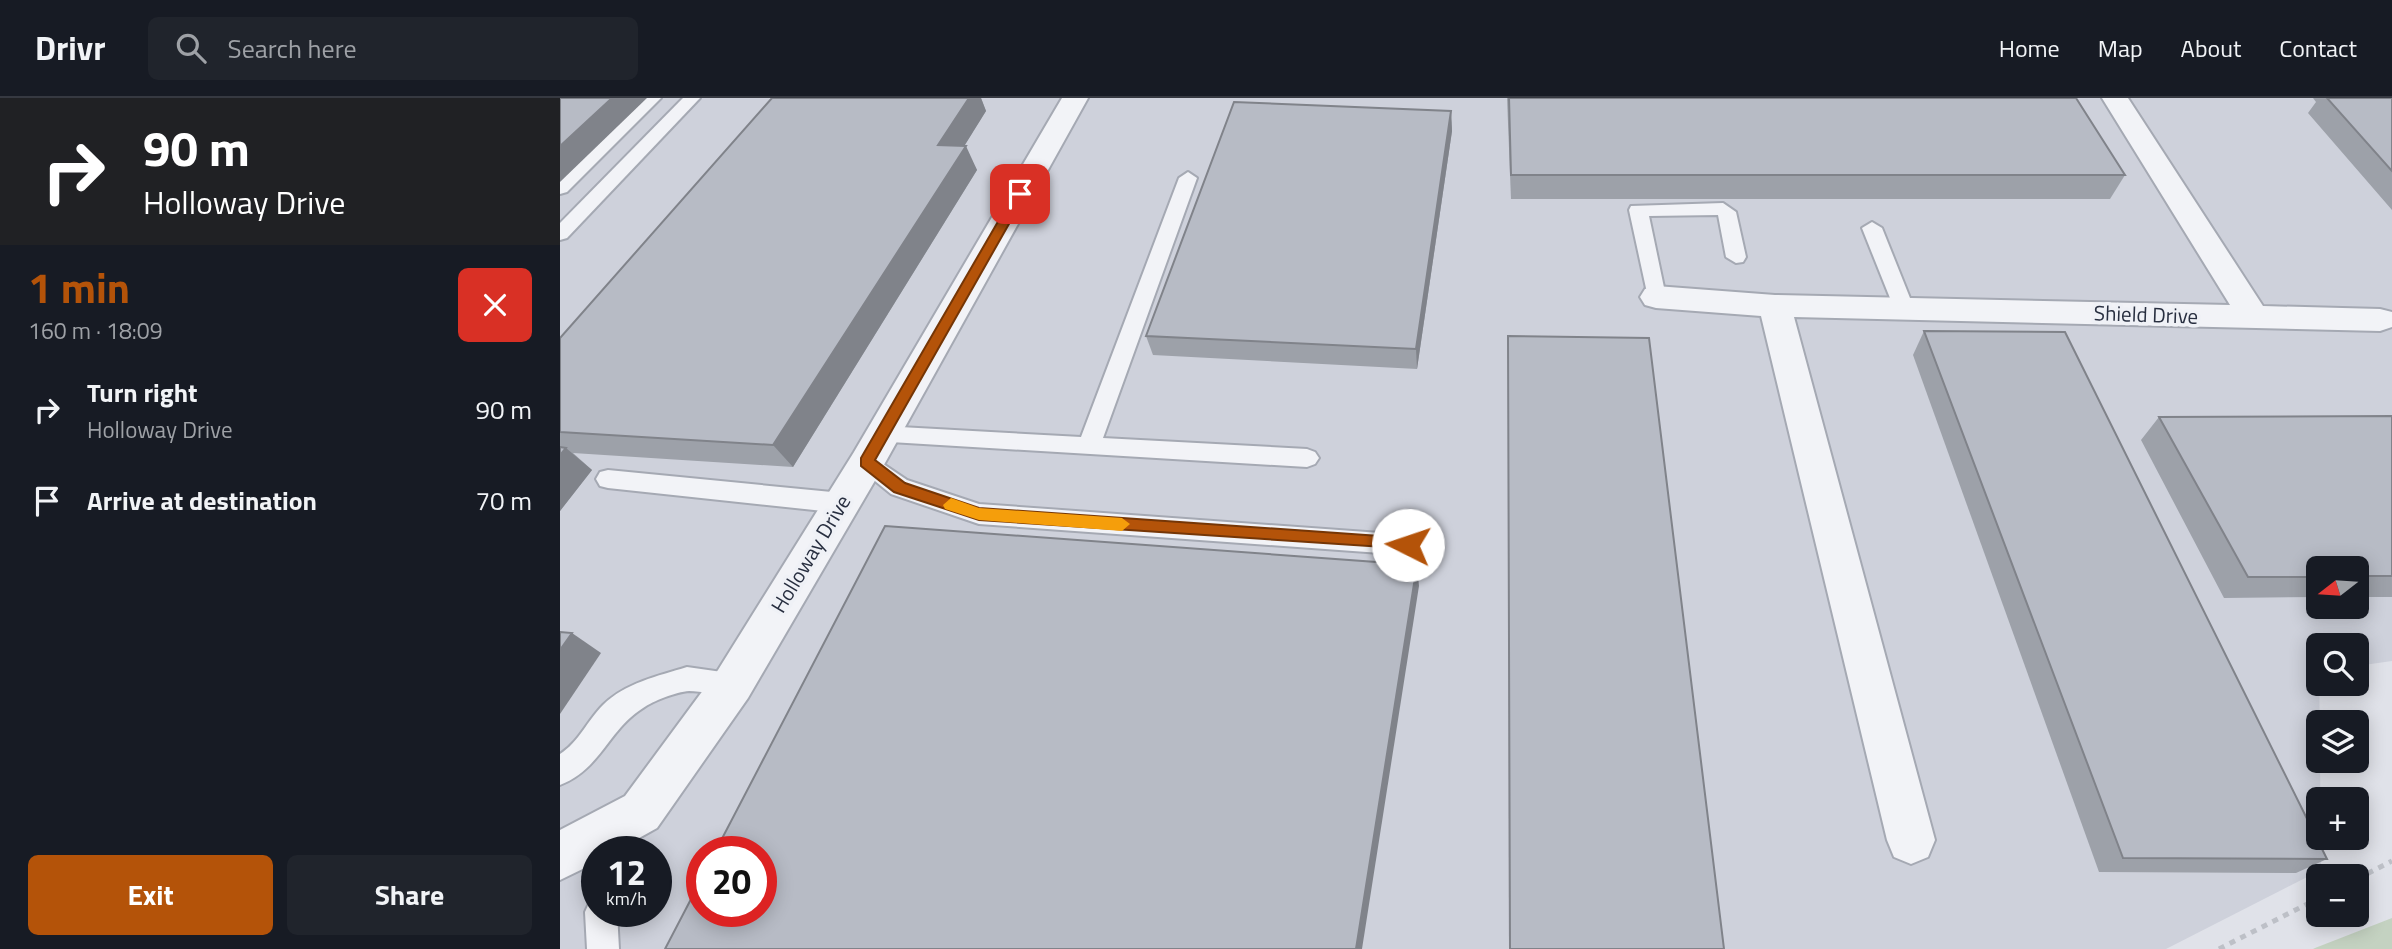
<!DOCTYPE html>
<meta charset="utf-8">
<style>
body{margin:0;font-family:"Titillium Web",sans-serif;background:#20242c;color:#f1f3f6;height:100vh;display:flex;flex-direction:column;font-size:26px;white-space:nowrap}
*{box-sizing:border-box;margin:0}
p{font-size:23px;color:#9ea1a6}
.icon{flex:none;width:38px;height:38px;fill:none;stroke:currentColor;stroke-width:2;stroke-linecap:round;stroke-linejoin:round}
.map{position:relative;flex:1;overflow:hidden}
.panel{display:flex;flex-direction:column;background:#171b24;width:560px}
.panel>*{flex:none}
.hud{background:#202124;color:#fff;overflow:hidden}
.needle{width:46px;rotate:253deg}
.tools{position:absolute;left:1746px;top:458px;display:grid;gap:14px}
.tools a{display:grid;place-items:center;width:63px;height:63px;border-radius:10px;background:#171b24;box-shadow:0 4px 18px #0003;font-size:35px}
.speed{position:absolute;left:21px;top:738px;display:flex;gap:14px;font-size:35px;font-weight:700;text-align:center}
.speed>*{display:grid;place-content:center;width:91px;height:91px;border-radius:50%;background:#171b24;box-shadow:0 4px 18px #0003;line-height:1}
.speed small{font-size:18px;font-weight:400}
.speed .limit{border:10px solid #d22;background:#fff;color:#111}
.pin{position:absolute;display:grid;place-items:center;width:60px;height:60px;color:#fff;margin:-30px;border-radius:14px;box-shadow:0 4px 10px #0006}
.me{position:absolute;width:77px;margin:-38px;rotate:274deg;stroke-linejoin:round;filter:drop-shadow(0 0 5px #0008)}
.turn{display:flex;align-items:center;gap:24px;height:147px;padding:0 28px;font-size:32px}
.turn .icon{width:91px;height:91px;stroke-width:2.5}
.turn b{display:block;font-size:49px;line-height:60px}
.round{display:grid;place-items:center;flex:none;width:74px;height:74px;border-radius:10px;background:#20242c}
.summary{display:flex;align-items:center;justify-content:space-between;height:119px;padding:0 28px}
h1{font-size:42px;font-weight:700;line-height:52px;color:#b45309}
.primary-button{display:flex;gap:14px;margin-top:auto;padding:14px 28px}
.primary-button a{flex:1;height:80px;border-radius:10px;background:#b45309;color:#fff;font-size:28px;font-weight:700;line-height:80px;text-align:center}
.primary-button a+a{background:#20242c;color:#f1f3f6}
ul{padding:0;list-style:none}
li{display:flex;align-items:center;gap:21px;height:91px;padding:0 28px}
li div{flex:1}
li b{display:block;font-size:26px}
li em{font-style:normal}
header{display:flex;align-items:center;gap:42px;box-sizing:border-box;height:98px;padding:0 35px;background:#171b24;border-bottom:2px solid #363941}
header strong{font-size:33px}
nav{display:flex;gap:38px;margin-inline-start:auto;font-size:24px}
.search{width:490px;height:63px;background:#20242c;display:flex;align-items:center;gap:18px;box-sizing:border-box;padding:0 24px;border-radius:10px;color:#9ea1a6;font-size:26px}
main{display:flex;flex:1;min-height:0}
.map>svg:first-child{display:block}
</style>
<header>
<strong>Drivr</strong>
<div class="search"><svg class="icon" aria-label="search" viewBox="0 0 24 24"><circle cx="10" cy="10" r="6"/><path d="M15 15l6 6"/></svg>Search here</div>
<nav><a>Home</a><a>Map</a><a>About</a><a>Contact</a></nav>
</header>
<main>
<section class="panel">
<div class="hud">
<div class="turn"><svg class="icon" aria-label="right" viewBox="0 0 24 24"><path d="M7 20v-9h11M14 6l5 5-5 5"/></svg><div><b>90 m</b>Holloway Drive</div></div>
</div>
<div class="summary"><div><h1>1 min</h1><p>160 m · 18:09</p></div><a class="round" style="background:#d93025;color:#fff"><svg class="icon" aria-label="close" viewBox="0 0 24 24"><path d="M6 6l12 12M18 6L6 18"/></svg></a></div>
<ul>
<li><svg class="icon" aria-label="right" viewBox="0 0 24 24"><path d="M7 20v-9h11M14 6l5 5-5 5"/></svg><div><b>Turn right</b><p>Holloway Drive</p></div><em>90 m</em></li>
<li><svg class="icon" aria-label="arrive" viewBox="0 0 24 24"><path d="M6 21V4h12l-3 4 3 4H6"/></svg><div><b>Arrive at destination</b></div><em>70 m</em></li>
</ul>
<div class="primary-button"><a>Exit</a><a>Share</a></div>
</section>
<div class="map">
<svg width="1832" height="851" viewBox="0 0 1832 851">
<rect width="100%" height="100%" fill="#e0e2e9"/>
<path fill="#ced1db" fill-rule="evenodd" d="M0 0H1832V563L1797 568V548H1759L1761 772 1606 851H0ZM1759 471H1797V509H1759ZM37 754H96V814H37ZM142 754H201V814H142Z"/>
<path fill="#c4d2c1" d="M1832 820V851H1753L1755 850Z"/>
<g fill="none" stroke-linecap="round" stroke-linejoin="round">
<g stroke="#a5a9b3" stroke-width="4">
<g id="service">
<path d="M83 0H101L7 94 0 96V80Z"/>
<path d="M123 0H140L7 140 0 142V125Z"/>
<path d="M628 74 637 80 543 340 747 351 755 354 759 360 755 366 747 369 314 343 311 337 314 331 322 328 521 339 619 80Z"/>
<path d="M1163 105 1176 114 1186 159 1183 164 1176 165 1166 159 1158 117 1089 118 1106 199 1103 204H1089L1069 112 1071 108Z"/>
<path d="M1312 124 1322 130 1354 210 1351 215H1337L1334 210 1302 130Z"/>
<path d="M307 355 347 382 419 406 848 437 857 440 860 447 857 454 848 457 419 426 331 396 299 370 295 364 299 358Z"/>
<path d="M48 372 282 395 291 398 294 405 291 412 282 415 48 390 40 388 36 381 40 374Z"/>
<path d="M127 569 183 577 187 586 183 595C165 601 147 593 129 593 116 594 93 603 83 610 48 632 41 671 0 687V656C19 644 27 623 43 607 65 585 98 578 127 569Z"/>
<path d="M37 800V814H57L59 851H27L25 814 30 803Z"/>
</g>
</g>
<g stroke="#a5a9b3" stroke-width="4">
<g id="minor">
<path d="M502 0H528L320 374 188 600 97 730 54 754H37V764L0 782V732L65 698 158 572 294 354Z"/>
<path d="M1542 0H1568L1703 208 1820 211 1832 214V229L1820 233 1234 219 1375 742 1368 759 1351 766 1334 759 1327 742 1201 218 1096 210 1085 207 1080 199 1085 191 1096 188 1215 197 1670 207Z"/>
</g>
</g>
<g stroke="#bdc0c7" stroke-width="5" stroke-dasharray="6 6" stroke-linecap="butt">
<path d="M1797 781 1832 763"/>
<path d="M1659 851 1759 800"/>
</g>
<use href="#service" fill="#f2f3f7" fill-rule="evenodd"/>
<use href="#minor" fill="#f2f3f7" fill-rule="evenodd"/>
</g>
<g fill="#9da1a9">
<path d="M212 0H421L426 13 404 48 417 72 233 369 13 355 32 372 0 413V240Z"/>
<path d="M947 0H1516L1565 77 1550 101H951Z"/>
<path d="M1753 0H1832V112L1748 15 1756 4Z"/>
<path d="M891 13 892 33 857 271 593 257 586 238Z"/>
<path d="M1364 233 1767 761 1736 775 1539 774 1353 257Z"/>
<path d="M948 238 1164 851H949Z"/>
<path d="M1832 318V499H1797V471H1759V499L1664 500 1581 342 1599 319Z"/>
</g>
<g fill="#80838a">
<path d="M52 0H87L0 84V48Z"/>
<path d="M409 0H421L426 13 390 71 378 47Z"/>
<path d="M891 13 892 33 857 271 856 251Z"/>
<path d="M406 48 417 72 233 369 213 347Z"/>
<path d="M6 350 32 372 0 413V357Z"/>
<path d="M857 467 859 488 802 851H796Z"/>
<path d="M12 535 41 555 0 616V552Z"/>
</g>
<g fill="#b7bbc5" stroke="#80838a" stroke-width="2">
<path d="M0 0H52L0 48Z"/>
<path d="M212 0H409L378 47 406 48 213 347 0 334V240Z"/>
<path d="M949 0H1516L1565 77H951Z"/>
<path d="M1767 0H1832V73Z"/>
<path d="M674 4 891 13 856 251 586 238Z"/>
<path d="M1364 233 1505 234 1767 761 1563 760Z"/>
<path d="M948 238 1089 240 1164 851H950Z"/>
<path d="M1832 318V478H1797V471H1759V479H1688L1599 319Z"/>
<path d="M0 349 6 350 0 357Z"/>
<path d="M325 428 857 467 796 851H105L142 780V814H201V754H155Z"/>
<path d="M0 534 12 535 0 552Z"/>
</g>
<path fill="#b45309" stroke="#753606" stroke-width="2" d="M460 93 466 96 315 362 345 385 419 410 848 440 856 447 854 451 419 422 334 394 301 368V360L454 96Z"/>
<path fill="#f59e0b" d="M391 400 419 410 562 420 570 426 562 433 419 422 385 411 383 407Z"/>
<g text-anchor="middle" stroke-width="7" stroke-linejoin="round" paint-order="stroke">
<g font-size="21" fill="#282f40" stroke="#eff1f6">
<text transform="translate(1586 217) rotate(2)" y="7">Shield Drive</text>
<text transform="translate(251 456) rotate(-59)" y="7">Holloway Drive</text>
</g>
</g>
</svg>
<div class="tools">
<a><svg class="needle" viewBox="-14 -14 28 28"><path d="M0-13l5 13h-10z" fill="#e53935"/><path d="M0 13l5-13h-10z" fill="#9ea1a6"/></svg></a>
<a><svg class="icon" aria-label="search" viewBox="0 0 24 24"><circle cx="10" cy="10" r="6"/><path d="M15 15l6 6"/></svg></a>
<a><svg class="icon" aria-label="layers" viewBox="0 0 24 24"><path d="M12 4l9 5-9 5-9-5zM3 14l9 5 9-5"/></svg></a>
<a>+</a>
<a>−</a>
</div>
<div class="speed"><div>12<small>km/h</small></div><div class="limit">20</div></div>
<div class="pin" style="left:460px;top:96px;background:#d93025"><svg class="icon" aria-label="arrive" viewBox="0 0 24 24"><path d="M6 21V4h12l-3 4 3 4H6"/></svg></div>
<svg class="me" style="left:848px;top:447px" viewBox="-20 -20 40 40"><circle r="19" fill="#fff"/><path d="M0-13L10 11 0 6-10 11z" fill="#b45309"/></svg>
</div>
</main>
